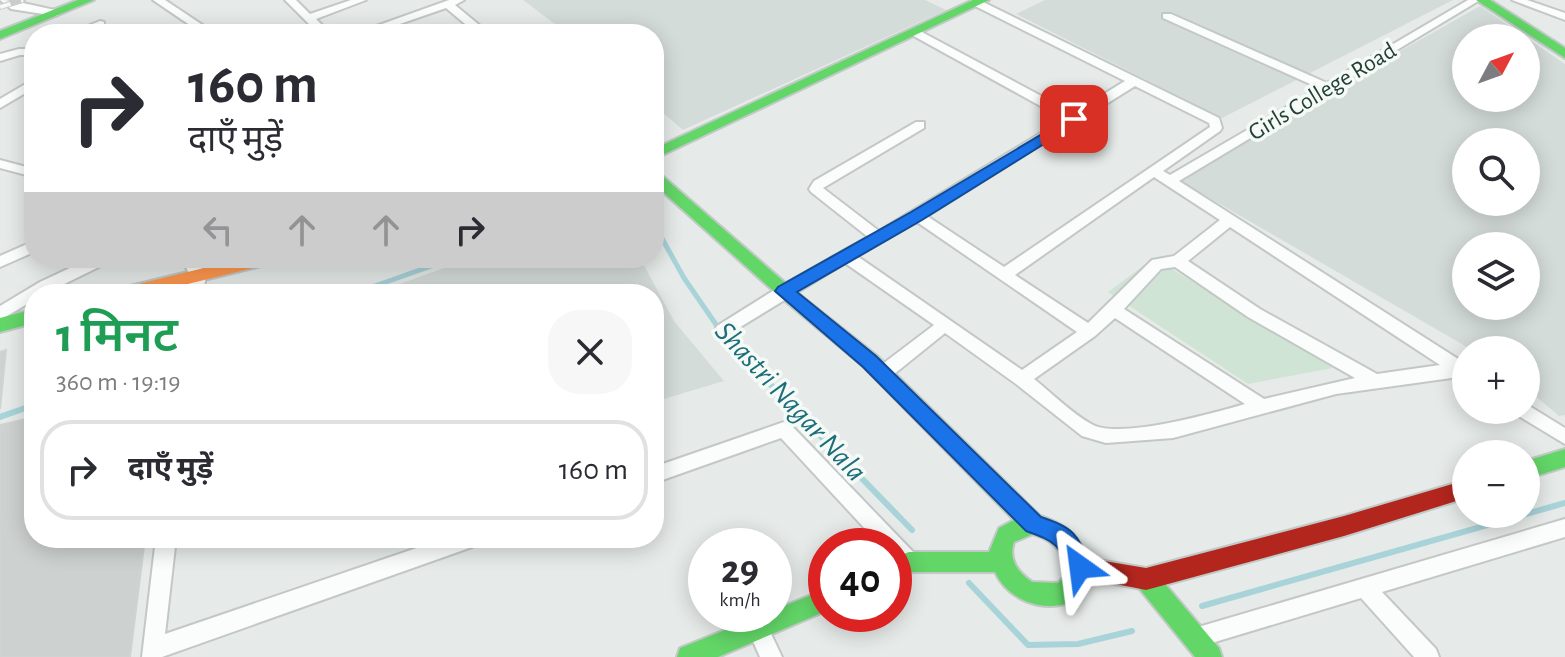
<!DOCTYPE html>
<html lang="hi">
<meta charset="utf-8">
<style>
body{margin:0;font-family:"Alegreya Sans","Noto Sans Devanagari",sans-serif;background:#f7f7f7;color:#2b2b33;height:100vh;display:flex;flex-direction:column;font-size:30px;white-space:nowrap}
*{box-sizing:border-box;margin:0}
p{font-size:26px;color:#7c7c81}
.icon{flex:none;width:44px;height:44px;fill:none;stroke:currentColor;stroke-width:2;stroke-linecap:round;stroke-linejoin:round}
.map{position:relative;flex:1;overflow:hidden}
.sheet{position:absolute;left:24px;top:284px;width:640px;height:264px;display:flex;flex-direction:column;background:#fff;border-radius:32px;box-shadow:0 4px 20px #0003}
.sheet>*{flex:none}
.hud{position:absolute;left:24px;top:24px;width:640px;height:244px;border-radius:32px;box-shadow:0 4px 20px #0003;background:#fff;color:#2b2b33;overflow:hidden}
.needle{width:52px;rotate:49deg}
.fabs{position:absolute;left:1452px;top:24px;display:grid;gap:16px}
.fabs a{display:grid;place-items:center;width:88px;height:88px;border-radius:50%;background:#fff;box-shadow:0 4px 20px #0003;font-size:40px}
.speed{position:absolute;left:688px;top:528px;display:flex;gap:16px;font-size:40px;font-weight:700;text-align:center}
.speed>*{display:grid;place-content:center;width:104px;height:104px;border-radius:50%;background:#fff;box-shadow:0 4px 20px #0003;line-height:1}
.speed small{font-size:20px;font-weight:400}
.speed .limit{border:12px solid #d22;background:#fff;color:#111}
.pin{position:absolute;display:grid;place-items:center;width:68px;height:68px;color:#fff;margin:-34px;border-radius:16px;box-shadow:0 4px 12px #0006}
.me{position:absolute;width:88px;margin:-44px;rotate:329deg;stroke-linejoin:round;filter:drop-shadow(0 0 6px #0008)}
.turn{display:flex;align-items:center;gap:28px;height:168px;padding:0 32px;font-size:36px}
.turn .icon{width:104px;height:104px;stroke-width:2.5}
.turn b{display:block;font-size:56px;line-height:68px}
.lanes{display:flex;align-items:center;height:76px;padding:0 32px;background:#0003;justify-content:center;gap:40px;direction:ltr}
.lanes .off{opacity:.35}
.round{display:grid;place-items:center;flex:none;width:84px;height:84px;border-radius:32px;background:#f7f7f7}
.headline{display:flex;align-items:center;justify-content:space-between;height:136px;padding:0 32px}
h1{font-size:48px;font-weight:600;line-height:60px;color:#1e9e55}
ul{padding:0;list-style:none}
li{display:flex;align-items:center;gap:24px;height:100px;margin:0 16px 12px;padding:0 16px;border:4px solid #e1e1e2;border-radius:32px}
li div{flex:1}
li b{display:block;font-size:30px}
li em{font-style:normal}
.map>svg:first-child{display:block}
</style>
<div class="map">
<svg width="1565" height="657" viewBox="0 0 1565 657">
<rect width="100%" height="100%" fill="#e6ebe9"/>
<g fill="#d4dcd9" fill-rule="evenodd">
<path d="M523 0H925L946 10 683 130 654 105V34H568Z"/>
<path d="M1045 0H1453L1222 118 1016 14Z"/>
<path d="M1480 6 1565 64V415L1559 416 1526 388V350H1472L1175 178ZM1466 38H1526V98H1466ZM1466 142H1526V202H1466ZM1466 246H1526V306H1466Z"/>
<path d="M472 258H640L674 321 724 381 654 402V294H372Z"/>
</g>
<path fill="#cfe4d5" d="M1154 258 1333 368 1248 384 1108 292Z"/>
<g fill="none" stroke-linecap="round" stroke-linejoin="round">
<g stroke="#a8d3d9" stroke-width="5">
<path d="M654 224 684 278 726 339 771 385"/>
<path d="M352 294 454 258"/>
</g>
<g stroke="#a8d3d9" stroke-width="6">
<path d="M769 383 912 530"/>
<path d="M0 417 34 405"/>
<path d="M969 583 1028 645 1078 644 1132 631"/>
<path d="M1202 606 1565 503"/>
</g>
</g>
<g fill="#cdd2d0" stroke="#cfd4d2" stroke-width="2">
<path d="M6 350 0 409V352Z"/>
<path d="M34 417V538H145L130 657H0V425Z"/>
</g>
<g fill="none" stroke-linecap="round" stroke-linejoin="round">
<g stroke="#c3c8c6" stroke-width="4">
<g id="street">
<path d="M0 0C15 0 39 7 56 10L61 13 56 16 11 9Z"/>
<path d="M153 0H165L216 34H203Z"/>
<path d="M285 0H296L310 14 351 0H366L316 19 331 34H319Z"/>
<path d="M449 0H464L455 5 490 34H477L446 8 371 34H354Z"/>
<path d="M1468 0H1480L1179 181 1466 364V376L1336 394 1173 438 1106 443 1082 436 1016 384 945 333 888 379H876L874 374 876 369 934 325 845 263 729 334H717L715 330 717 326 779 287 868 237 811 192 809 189 814 181 916 122H924V128L823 188 879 231 1064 119 910 34V30H918L1073 113 1125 81 973 5V1H981L1219 118 1222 128 1220 131 1163 171 1170 175 1319 88 1163 18V14H1171L1327 83ZM1135 86 1209 123 1210 127 1004 267 927 216ZM1154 177 1220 220 1174 256 1152 260 1088 323 1015 275ZM917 222 1077 332 1022 370 857 256ZM1230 227 1440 365 1377 374 1260 309 1188 261ZM1175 267 1248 317 1355 378 1264 399 1124 309 1161 269ZM1115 318 1245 404C1214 413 1121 439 1093 425 1072 414 1053 394 1034 379L1095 336Z"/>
<path d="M1512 0H1527L1565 13V20Z"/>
<path d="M100 21 104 22V26L84 34H68Z"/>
<path d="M19 49H34V55H20L0 61V54Z"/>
<path d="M34 79V88L0 108V99Z"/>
<path d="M0 160 34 169V177L0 168Z"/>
<path d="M34 241V252L0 267V256Z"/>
<path d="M91 258H111L109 262 44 294H34V300L0 320V306L40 282Z"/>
<path d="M181 258H195L206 275 203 294H187L190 275Z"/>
<path d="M1526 404 1565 428V444L1517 415 1514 410H1526Z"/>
<path d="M784 422 790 424 916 555 919 562 916 569 909 571 902 569 894 560V546H881L781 438 654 483V467Z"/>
<path d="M1565 519V537L1382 592 1436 649 1439 657H1414L1361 598 1195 648 1188 645 1184 638 1188 631 1195 628Z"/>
<path d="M156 538H176L165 634 446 538H482L479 544 472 547 162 657H142Z"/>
<path d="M759 620 766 623 782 657H760L748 630 752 623Z"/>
</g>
</g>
<g stroke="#c1c9c6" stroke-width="4">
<g id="fast">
<path d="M78 0H94L0 39V31Z"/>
<path d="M973 0H989L654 159V149Z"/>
<path d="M1476 0H1490L1565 48V58Z"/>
<path d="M654 171 659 173 790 287 877 356 1040 516C1071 526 1089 544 1089 578L1071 602C1042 613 1008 600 995 572H911L894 579V558L909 552H989L999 528 1014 520 863 366 778 295 654 184ZM1033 534C1053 540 1066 552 1067 574L1058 583 1032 582C1018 572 1008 560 1014 542Z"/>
<path d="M34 309V323L0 332V318Z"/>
<path d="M1565 449V467L1526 479V461Z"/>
<path d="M1146 568 1154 571 1219 648 1222 657H1195L1138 587 1135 579 1138 571Z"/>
<path d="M826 589V611L718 657H677L680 648 765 614H774V610Z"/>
</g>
</g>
<g stroke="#c1c9c6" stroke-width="4">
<path id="slow" d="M245 258H277L269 264 147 294H113L122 288Z"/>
</g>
<g stroke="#c1c9c6" stroke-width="4">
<path id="jam" d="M1466 480V498L1344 536 1146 590 1080 577 1072 574 1069 567 1072 560 1080 557 1146 568 1344 516Z"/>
</g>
<use href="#street" fill="#fbfcfc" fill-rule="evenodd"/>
<use href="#fast" fill="#63d668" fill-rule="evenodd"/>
<use href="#slow" fill="#ff974d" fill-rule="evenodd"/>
<use href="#jam" fill="#b3261e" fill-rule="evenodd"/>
<g stroke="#c8ccca" stroke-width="6">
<path id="rail" d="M0 7 23 0"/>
</g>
<use href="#rail" stroke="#f5faf7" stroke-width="4" stroke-dasharray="11" stroke-linecap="butt"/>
</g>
<path fill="#1a73e8" stroke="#114b97" stroke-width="2" d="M1074 115 1081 119 1079 122 922 220 797 292 876 356 1041 517C1075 528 1077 534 1091 567L1088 574 1080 577 1072 574C1058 544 1057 542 1026 531L863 367 775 291 778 287 911 212Z"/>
<g text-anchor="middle" stroke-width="7" stroke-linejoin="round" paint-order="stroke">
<g font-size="24" fill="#233f37" stroke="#f5faf7">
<text transform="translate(1322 91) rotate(-31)" y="8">Girls College Road</text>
</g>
<g font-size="30" font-style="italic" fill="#1d6e7b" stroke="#f5faf7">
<text transform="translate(791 401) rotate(47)" y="10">Shastri Nagar Nala</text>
</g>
</g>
</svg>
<div class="fabs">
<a><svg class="needle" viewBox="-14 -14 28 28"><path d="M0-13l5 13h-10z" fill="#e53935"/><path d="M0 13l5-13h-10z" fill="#7c7c81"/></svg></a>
<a><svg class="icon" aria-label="search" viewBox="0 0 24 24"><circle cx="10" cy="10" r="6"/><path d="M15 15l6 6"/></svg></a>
<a><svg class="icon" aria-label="layers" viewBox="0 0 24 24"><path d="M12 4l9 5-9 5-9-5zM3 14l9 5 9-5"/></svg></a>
<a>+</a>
<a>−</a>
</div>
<div class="speed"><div>29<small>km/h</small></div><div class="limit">40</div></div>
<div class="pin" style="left:1074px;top:119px;background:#d93025"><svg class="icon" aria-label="arrive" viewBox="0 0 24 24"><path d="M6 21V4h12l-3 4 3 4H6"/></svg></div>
<svg class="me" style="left:1080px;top:567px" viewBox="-20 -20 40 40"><path d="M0-17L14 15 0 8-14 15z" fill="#1a73e8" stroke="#fff" stroke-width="4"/></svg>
<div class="hud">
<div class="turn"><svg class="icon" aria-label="right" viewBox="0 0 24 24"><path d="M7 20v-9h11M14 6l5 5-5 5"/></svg><div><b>160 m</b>दाएँ मुड़ें</div></div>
<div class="lanes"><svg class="icon off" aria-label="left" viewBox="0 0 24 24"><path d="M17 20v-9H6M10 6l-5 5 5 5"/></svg><svg class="icon off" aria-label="ahead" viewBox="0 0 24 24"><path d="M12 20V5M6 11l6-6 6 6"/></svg><svg class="icon off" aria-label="ahead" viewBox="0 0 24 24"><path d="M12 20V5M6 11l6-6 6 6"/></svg><svg class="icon" aria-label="right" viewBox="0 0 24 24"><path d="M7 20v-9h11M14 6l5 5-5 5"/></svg></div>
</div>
<section class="sheet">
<div class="headline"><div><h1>1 मिनट</h1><p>360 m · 19:19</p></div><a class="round"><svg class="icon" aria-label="close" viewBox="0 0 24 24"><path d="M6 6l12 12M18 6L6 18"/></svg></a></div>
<ul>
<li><svg class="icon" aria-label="right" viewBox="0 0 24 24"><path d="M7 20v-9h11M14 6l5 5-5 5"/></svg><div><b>दाएँ मुड़ें</b></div><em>160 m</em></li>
</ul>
</section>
</div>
